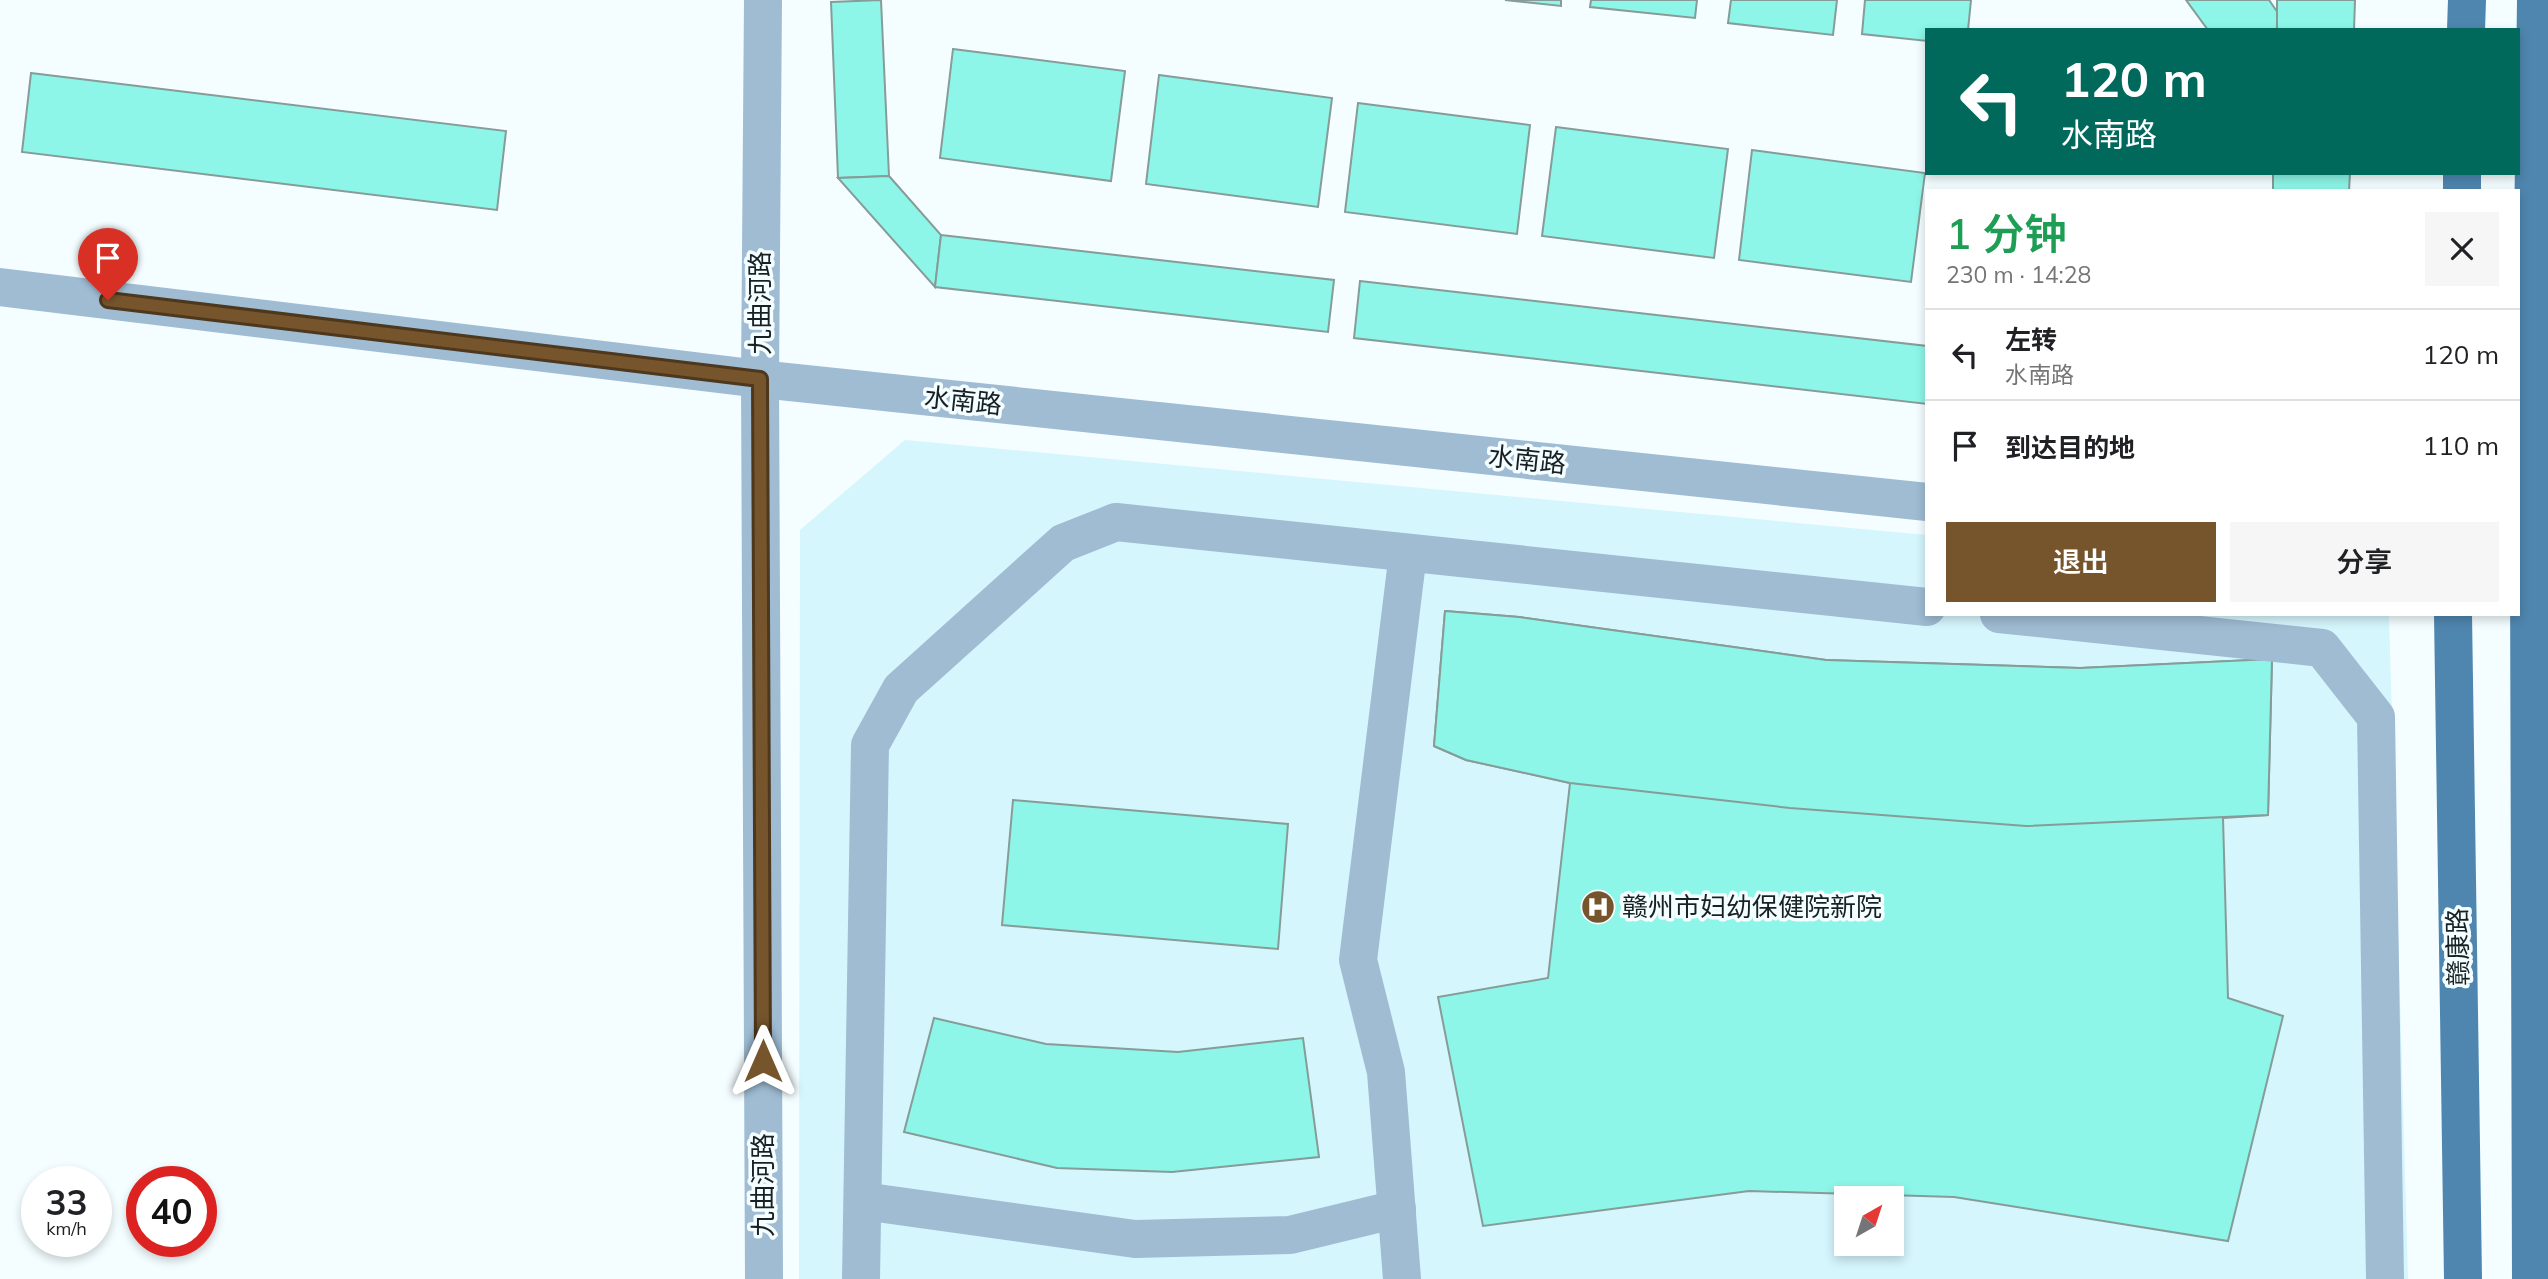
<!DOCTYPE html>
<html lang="zh">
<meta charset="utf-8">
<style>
body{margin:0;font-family:Mulish,"Noto Sans SC",sans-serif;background:#f6f6f6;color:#202124;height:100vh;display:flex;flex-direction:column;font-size:26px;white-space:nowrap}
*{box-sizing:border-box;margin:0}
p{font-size:23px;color:#757577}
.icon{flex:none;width:38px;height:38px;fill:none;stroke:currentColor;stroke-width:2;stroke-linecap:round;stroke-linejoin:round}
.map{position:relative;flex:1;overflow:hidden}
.side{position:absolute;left:1925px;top:189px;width:595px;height:427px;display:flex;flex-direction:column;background:#fff;border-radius:0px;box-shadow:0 4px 10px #0003}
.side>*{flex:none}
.hud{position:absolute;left:1925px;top:28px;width:595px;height:147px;border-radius:0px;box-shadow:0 4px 10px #0003;background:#00695c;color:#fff;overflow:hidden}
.needle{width:46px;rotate:39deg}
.tools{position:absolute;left:1834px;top:1186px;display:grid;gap:14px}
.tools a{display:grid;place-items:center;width:70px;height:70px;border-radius:0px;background:#fff;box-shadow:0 4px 10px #0003;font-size:35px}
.speed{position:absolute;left:21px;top:1166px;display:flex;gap:14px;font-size:35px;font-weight:700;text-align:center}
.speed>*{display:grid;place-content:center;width:91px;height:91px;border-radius:50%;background:#fff;box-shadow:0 4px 10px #0003;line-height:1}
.speed small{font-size:18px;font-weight:400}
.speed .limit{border:10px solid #d22;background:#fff;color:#111}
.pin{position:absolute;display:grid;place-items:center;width:60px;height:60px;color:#fff;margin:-72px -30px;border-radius:50% 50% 50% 0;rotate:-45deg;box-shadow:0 0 7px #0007}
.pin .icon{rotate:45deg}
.me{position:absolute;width:77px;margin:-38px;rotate:0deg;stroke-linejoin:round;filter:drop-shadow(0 0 5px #0008)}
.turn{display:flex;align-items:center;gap:24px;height:147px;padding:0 21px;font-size:32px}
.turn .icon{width:91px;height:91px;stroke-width:2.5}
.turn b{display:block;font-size:49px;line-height:60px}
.round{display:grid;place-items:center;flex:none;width:74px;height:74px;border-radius:0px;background:#f6f6f6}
.summary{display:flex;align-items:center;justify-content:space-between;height:119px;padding:0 21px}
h1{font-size:42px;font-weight:600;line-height:52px;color:#1e9e55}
.primary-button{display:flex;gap:14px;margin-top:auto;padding:14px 21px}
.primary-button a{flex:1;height:80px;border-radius:0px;background:#76542c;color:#fff;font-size:28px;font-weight:600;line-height:80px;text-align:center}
.primary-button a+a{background:#f6f6f6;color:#202124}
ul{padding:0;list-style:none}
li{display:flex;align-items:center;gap:21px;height:91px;padding:0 21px;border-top:2px solid #e0e0e0}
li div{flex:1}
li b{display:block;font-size:26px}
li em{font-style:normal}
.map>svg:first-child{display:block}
</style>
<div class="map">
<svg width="2548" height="1279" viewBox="0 0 2548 1279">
<rect width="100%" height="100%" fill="#f4fdff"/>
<path fill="#d5f6fd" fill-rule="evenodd" d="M905 440 1927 535V614L2389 615 2408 1279H799L800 530ZM1846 1199H1892V1244H1846Z"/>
<g fill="#8df6e8" stroke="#869c99" stroke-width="2">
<path d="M881 0 889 176 838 178 831 2Z"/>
<path d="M1505 0H1561V6Z"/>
<path d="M1591 0H1697L1695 18 1590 7Z"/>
<path d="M1731 0H1837L1833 35 1728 23Z"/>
<path d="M1865 0H1971L1968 30H1927V41L1862 34Z"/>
<path d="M2186 0H2269L2276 10 2286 2 2307 30H2208Z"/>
<path d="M2277 0H2355L2354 30H2277Z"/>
<path d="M953 49 1125 71 1111 181 940 158Z"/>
<path d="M31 73 506 131 497 210 22 152Z"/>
<path d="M1159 75 1332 98 1318 207 1146 184Z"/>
<path d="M1358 103 1530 125 1517 234 1345 212Z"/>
<path d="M1556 127 1728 149 1714 258 1542 236Z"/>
<path d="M1752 150 1925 173 1911 282 1739 260Z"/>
<path d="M2273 173H2350L2349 191H2273Z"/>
<path d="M889 176 941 235 935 287 838 178Z"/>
<path d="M941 235 1334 280 1328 332 935 287Z"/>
<path d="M1360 281 1927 346V404L1354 338Z"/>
<path d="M1445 611 1519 617 1826 660 2080 668 2272 659 2268 815 2223 818 2228 998 2283 1016 2228 1241 1954 1197 1749 1191 1483 1226 1438 997 1548 978 1570 783 1466 760 1434 746Z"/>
<path d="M1445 611 1519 617 1826 660 2080 668 2272 659 2268 815 2026 826 1790 808 1570 783 1466 760 1434 746Z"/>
<path d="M1013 800 1288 824 1278 949 1002 925Z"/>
<path d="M934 1018 1046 1044 1178 1052 1303 1038 1319 1157 1172 1172 1057 1168 904 1132Z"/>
</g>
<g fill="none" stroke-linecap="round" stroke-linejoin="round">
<g stroke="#9fbcd3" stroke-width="38">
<path d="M763 0 760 379 764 1279"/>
<path d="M0 287 760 379 1927 502"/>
<path d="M1999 614 2322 648 2376 717 2385 1279"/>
<path d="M863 1201 1135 1239 1290 1235 1397 1209"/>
<path d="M861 1279 870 745 901 689 1063 543 1116 522 1927 607"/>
<path d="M1402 1279 1386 1072 1358 960 1408 553"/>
</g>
<g stroke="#4f86af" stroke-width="38">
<path d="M2466 30 2467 0"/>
<path d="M2462 191V173"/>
<path d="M2453 614 2463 1279"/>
<path d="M2531 1279 2529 564 2536 0"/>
</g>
</g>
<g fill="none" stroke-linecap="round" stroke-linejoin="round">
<g stroke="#4d371d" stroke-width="18">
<path id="route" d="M108 300 760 379 763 1061"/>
</g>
<use href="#route" stroke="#76542c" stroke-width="12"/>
</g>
<defs>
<g id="hospital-disc" transform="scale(1.75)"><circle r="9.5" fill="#76542c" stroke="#f4fdff"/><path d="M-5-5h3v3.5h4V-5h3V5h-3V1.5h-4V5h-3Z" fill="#fff"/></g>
</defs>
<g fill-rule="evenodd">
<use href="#hospital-disc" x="1598" y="907"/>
</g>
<g text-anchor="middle" stroke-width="7" stroke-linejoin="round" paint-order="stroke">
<g font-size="26" fill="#172022" stroke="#f4fdff">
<text transform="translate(760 303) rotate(-90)" y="9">九曲河路</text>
<text transform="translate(963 401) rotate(6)" y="9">水南路</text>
<text transform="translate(1527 460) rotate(6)" y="9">水南路</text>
<text transform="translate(2458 947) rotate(-91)" y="9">赣康路</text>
<text transform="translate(763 1185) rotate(-90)" y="9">九曲河路</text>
</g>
<g font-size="26" fill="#172022" stroke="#f4fdff" text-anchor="start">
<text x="1622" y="916">赣州市妇幼保健院新院</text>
</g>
</g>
</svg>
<div class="tools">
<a><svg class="needle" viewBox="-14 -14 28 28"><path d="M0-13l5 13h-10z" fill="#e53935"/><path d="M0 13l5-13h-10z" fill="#757577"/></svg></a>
</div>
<div class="speed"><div>33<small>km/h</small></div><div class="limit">40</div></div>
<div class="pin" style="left:108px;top:300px;background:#d93025"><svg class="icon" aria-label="arrive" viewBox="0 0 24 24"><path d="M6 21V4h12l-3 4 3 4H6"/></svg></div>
<svg class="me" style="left:763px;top:1061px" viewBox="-20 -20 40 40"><path d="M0-17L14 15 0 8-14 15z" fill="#76542c" stroke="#fff" stroke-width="4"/></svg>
<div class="hud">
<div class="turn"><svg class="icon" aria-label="left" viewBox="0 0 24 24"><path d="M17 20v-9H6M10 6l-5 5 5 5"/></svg><div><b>120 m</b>水南路</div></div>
</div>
<section class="side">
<div class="summary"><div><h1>1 分钟</h1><p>230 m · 14:28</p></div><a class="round"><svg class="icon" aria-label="close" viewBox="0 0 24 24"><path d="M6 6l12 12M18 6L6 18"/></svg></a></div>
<ul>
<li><svg class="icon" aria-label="left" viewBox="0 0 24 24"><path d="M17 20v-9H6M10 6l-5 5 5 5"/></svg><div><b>左转</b><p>水南路</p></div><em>120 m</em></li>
<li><svg class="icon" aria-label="arrive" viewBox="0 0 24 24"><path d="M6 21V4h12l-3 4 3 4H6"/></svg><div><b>到达目的地</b></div><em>110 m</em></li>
</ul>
<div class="primary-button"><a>退出</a><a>分享</a></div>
</section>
</div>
